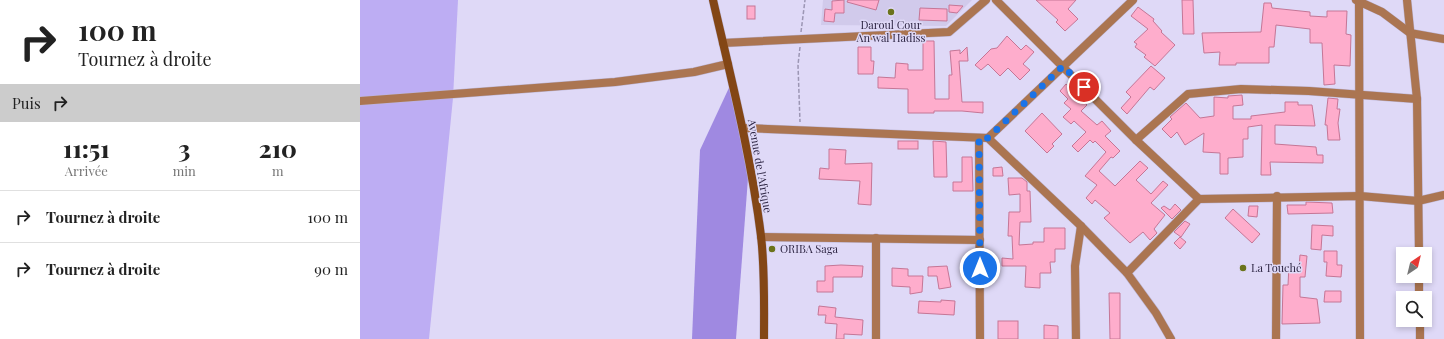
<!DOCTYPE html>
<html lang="fr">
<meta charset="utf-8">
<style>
body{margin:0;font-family:"Playfair Display",serif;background:#f6f6f6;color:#222;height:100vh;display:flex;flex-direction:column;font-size:15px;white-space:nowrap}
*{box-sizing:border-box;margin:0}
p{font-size:13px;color:#767676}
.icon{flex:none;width:22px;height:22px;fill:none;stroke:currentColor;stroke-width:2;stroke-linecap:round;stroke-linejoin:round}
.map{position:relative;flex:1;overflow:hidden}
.drawer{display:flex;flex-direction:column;background:#fff;width:360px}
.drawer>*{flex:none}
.banner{background:#fff;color:#222;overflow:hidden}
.needle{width:26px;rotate:35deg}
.tools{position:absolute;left:1036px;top:247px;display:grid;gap:8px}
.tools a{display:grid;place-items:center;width:36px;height:36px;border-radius:0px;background:#fff;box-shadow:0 2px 6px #0003;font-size:20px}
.pin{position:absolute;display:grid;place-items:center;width:34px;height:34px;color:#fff;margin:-17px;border:2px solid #fff;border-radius:50%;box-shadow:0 1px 4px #0007}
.me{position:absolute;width:44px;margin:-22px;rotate:0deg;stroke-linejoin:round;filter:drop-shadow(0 0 3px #0008)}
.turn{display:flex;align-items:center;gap:14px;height:84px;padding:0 12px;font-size:18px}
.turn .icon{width:52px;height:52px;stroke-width:2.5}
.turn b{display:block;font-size:28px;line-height:34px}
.then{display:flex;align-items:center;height:38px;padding:0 12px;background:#0003;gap:8px;font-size:15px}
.eta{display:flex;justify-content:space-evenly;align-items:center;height:68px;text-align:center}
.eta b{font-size:24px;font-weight:800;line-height:28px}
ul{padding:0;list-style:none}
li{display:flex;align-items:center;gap:12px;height:52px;padding:0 12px;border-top:1px solid #e0e0e0}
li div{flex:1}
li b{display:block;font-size:15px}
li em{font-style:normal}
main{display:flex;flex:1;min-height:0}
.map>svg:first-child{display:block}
</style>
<main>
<section class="drawer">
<div class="banner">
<div class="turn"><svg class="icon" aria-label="right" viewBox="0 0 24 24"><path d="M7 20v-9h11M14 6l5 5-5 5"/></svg><div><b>100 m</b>Tournez à droite</div></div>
<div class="then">Puis<svg class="icon" aria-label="right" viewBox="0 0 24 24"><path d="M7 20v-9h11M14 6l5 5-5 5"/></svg></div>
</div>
<div class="eta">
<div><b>11:51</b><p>Arrivée</p></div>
<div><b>3</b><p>min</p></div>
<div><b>210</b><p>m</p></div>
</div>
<ul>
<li><svg class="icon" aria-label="right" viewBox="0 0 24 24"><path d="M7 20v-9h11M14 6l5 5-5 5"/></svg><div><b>Tournez à droite</b></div><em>100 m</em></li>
<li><svg class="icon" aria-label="right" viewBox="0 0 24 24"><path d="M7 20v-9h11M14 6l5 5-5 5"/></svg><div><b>Tournez à droite</b></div><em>90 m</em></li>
</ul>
</section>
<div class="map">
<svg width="1084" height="339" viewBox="0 0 1084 339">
<rect width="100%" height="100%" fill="#dfd9f7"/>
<path fill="#d1caeb" d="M463 0H612L586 26 461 25Z"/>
<path fill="#bdadf3" d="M0 0H98L93 98 69 339H0Z"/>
<path fill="#9f89e1" d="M374 77 388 178 376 339H332L340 150Z"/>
<g fill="#feadcc" stroke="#c57696">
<path d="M484 0V13H475L474 22 464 21 465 9 472 10V1Z"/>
<path d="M488 0H519L516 10 487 2Z"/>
<path d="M676 0H716L708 9 718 19 705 31 696 22 698 20Z"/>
<path d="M822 0H833L834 34H823Z"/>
<path d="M904 3H911L912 8 950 12V16L967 17V11H987L986 34 991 35 990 66 974 65 975 84 964 85 962 43H950V29L916 25 914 47H909V63H876V65H859L860 52 844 53 842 33 901 32Z"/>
<path d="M589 5 603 6 597 13 589 12Z"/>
<rect x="387" y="6" width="8" height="13"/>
<path d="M778 7 794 19 793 21 802 31 801 32 815 45 795 66 784 57 786 55 775 47 777 44 774 42 788 29 771 16Z"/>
<path d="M560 8 587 9V21L559 20Z"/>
<path d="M647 36 661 50 666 45 674 52 663 64 670 70 660 80 648 68 640 76 628 64 621 70 615 65 631 49 637 48Z"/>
<path d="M563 41H574L575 99H589V75H592L590 51 600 50V54L607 47 608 61H599L602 102H623V113L602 111H574V113H548V89L518 88V77L535 78 536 63 548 64V70H563Z"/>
<path d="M498 47H511V61H514L513 74H498Z"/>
<path d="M791 66 805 78 794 90 790 87 767 114 761 108 771 97 766 92Z"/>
<path d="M706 84 719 95 718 96 727 105 721 111 737 125 742 121 751 131 745 136 760 151 753 158 751 157 739 171 755 186 780 161 788 168 776 180 791 194 803 181 808 185 791 203 805 215 794 229 797 233 790 240 783 232 770 243 744 218 750 213 735 200 732 204 726 198 737 185 725 176 746 152 735 141 733 143 730 140 718 152 712 146 726 132 714 121 711 124 703 117 711 109 704 103 708 99 700 91Z"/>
<path d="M882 95 883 105 873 106V119H891V116L925 112V102H938V105H952L955 126 915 125V144L956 147 957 155H963V163L910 162 911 175H901L902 125 888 127V139H883V157L868 158V174H860V153L843 152 844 133 825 145 817 132 811 138 802 129 812 119 810 117 826 103 840 118 854 116V97L868 98V96Z"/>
<path d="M968 98 978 99 977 109H980L978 123 980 140H968L967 125H965Z"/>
<path d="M682 113 702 134 692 144 694 146 687 153 665 131Z"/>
<rect x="538" y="141" width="20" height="8"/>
<path d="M573 141 586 142 587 177H574Z"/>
<path d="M469 149 486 150 485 164 512 163 511 205 498 204 500 181 459 179 460 168 469 169Z"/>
<path d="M602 157H612L613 191H593V182H602Z"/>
<path d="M642 167 643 176H633V168Z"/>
<path d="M648 178H662L667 182V191H670L671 222H660L659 245 673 244V242H684V228H705V249H695V262H690L691 273H680V288L665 287 666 266H642V258L653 259 652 236H648L649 212H660V194L649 195Z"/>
<path d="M946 202 972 203 973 213 928 214 927 205H946Z"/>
<path d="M815 204 821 210 812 219 801 208 804 206 810 210Z"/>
<path d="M889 206H898L897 217 888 216Z"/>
<path d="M873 209 900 234 892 243 865 218Z"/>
<path d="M825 221 830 224 821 237 814 232Z"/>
<path d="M952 225 973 226V236L962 235 961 250 951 249Z"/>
<path d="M820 237 826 242 820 249 814 243Z"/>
<path d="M964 251H977V265H982L981 277 966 276 967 262H964Z"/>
<path d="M940 255 947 256 945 277H940V297L957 299 960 323 922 324 923 285H928L929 265 939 267Z"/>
<path d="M481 265 503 266 502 277H473V292H457V281H465V266Z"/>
<path d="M587 266 591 287 579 289 577 276H568V267Z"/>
<path d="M532 268 548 269V276H563L562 292 550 294V287L532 286Z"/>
<path d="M965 291H981V302H964Z"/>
<path d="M749 293H760V339H750Z"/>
<path d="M581 300 595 301 594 315 558 313 559 301 581 302Z"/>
<path d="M459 306 476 308 475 317 503 320 502 335 484 334V339H476L477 324 465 323 466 315H458Z"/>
<rect x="638" y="321" width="20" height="18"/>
<path d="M684 325 698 326V339H684Z"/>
</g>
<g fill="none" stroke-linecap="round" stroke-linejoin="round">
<g stroke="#bcb5d3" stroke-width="9">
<g id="street">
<path d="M636 0 776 140 839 199"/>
<path d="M996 0 1022 12 1050 33 1084 39"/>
<path d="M999 0 1000 339"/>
<path d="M1047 0 1057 99 1059 254"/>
<path d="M363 43 589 32 626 0"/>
<path d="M0 101 255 82 334 72 368 64"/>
<path d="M383 128 628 138 721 226 767 273 796 313 811 339"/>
<path d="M619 138 620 339"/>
<path d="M628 138 773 0"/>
<path d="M776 140 828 94 881 89 949 91 1057 99"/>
<path d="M401 237 620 240"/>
<path d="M516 238V339"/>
<path d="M767 273 839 199 1000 196 1058 201 1084 195"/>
<path d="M1059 276V298"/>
<path d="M1060 320V339"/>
<path d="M716 339 715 266 721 226"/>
<path d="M916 339 917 196"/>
</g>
</g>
<g stroke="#bcb5d3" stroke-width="9">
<path id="secondary" d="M353 0C371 78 391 156 401 236 405 270 404 305 404 339"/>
</g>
<g stroke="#9c96b4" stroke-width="1.5" stroke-dasharray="4 2" stroke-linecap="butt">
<path d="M441 32 445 0"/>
<path d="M440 47 438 65 440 122"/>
</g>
<use href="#street" stroke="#ab7551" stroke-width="8"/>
<use href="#secondary" stroke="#834615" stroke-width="8"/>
</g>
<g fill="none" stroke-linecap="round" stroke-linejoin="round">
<path stroke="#1a73e8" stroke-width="7" stroke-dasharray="0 12.6" d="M620 268 619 138H628L703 66 724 87"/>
</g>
<g fill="#6b731b" stroke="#dfd9f7" stroke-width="1.5">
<circle cx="531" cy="12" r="4"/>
<circle cx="412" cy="249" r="4"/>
<circle cx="883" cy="268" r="4"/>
</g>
<g text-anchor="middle" stroke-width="3" stroke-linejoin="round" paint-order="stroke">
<g font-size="11" fill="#2e2644" stroke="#dfd9f7" text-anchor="start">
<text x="531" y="29" text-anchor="middle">Daroul Cour<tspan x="531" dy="13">An wal Hadiss</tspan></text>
<text x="420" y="253">ORIBA Saga</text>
<text x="891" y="272">La Touché</text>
</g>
<g font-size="11" fill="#2e2644" stroke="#dfd9f7">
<text transform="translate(400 166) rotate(80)" y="4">Avenue de l'Afrique</text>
</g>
</g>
</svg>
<div class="tools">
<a><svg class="needle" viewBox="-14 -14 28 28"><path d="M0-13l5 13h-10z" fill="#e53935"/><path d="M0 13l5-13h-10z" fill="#767676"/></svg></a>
<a><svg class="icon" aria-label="search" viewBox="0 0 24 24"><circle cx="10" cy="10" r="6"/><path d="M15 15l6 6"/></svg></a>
</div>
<div class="pin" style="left:724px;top:87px;background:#d93025"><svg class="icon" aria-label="arrive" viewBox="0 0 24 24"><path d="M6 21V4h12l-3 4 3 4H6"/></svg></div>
<svg class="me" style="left:620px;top:268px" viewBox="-20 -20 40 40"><circle r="17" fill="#1a73e8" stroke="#fff" stroke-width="3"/><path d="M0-11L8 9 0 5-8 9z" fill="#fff"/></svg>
</div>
</main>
